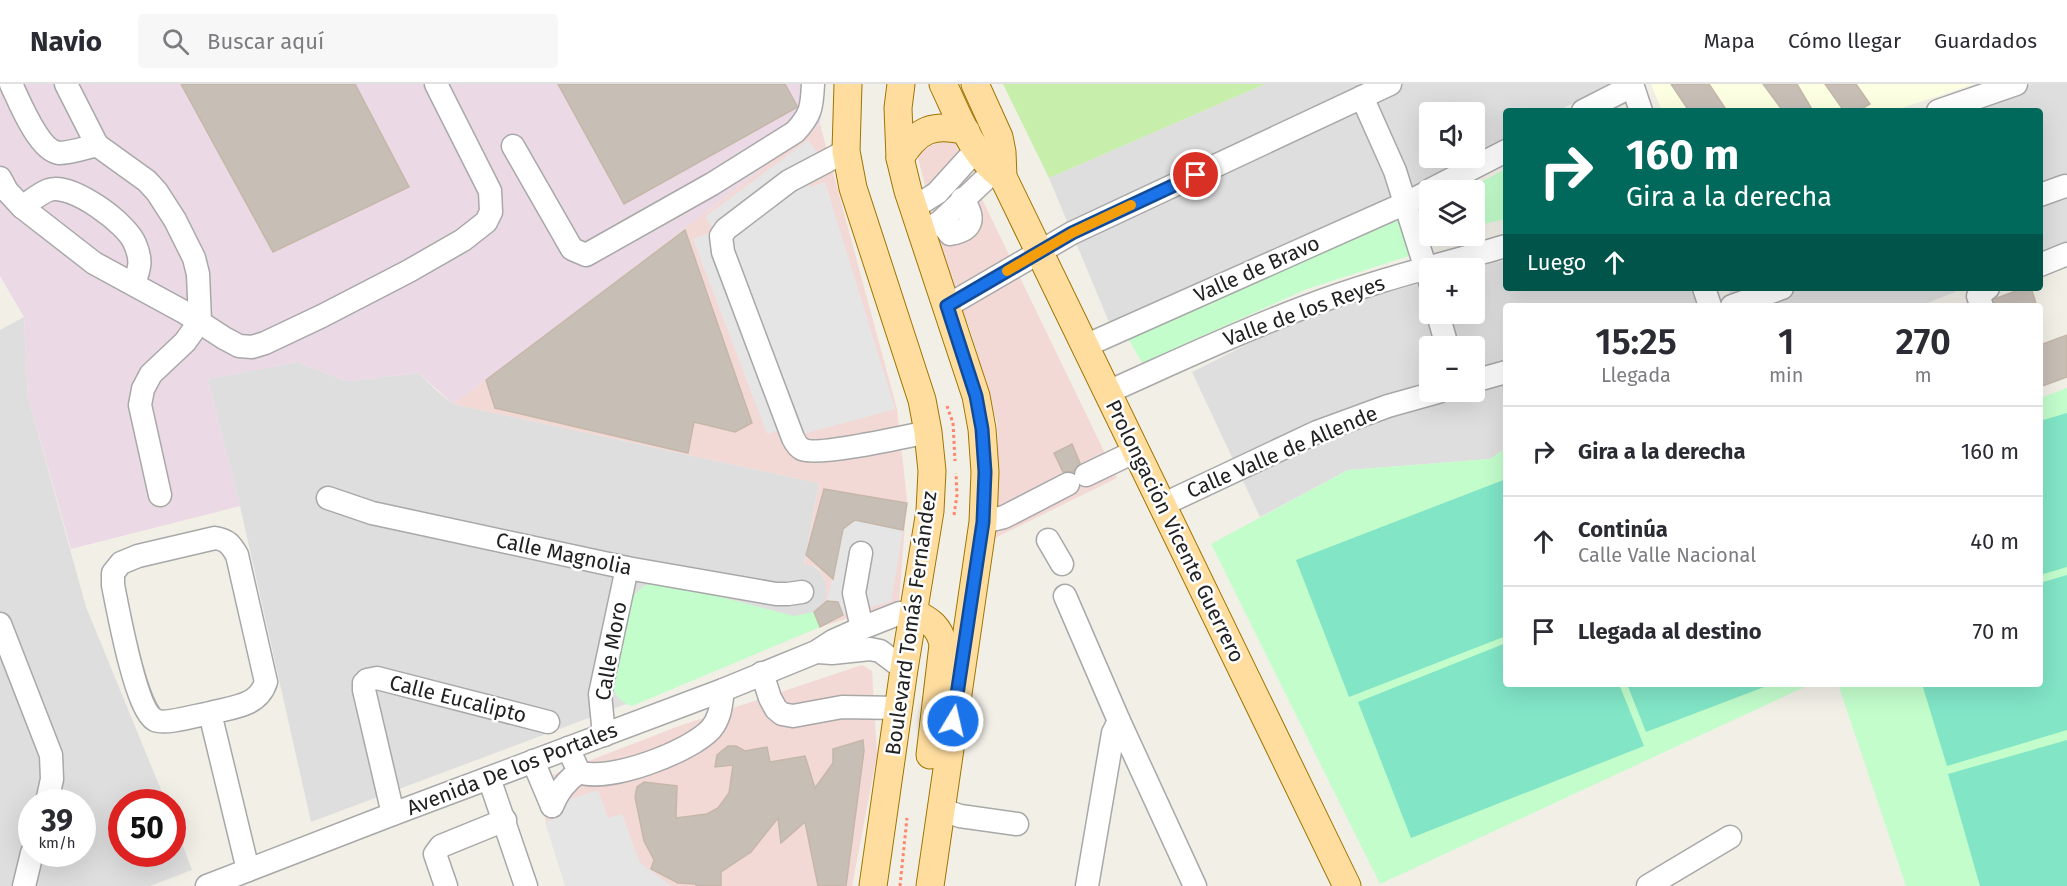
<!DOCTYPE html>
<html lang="es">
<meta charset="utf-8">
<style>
body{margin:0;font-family:"Fira Sans",sans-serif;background:#f7f7f7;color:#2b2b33;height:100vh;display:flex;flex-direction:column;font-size:22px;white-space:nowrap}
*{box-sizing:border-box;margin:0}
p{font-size:20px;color:#7c7c81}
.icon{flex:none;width:33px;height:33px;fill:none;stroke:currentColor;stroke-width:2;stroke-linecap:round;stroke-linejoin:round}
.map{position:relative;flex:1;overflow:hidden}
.details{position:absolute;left:1503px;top:219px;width:540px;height:384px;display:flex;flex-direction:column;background:#fff;border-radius:6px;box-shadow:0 6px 24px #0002}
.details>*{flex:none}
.hud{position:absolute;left:1503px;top:24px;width:540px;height:183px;border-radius:6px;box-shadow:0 6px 24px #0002;background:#00695c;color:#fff;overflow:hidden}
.fabs{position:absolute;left:1419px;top:18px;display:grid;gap:12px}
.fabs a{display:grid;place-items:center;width:66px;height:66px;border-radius:6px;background:#fff;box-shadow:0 6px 24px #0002;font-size:30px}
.speed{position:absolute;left:18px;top:705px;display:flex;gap:12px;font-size:30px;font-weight:700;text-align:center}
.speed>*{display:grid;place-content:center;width:78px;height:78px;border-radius:50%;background:#fff;box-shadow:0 6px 24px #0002;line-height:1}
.speed small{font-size:15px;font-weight:400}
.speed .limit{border:9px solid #d22;background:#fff;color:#111}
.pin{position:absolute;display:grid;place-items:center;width:51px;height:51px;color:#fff;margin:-26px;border:3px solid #fff;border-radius:50%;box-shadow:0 2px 6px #0007}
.me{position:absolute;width:66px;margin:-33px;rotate:9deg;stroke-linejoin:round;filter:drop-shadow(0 0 4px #0008)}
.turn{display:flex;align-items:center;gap:21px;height:126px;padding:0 24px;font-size:27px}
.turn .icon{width:78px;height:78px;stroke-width:2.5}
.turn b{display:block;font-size:42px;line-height:51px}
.then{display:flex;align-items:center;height:57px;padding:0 24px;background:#0003;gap:12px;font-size:22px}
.eta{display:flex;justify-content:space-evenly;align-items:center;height:102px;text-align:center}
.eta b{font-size:36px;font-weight:600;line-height:42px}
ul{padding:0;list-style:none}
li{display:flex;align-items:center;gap:18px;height:90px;padding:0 24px;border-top:2px solid #e1e1e2}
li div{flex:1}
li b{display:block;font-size:22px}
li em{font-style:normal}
header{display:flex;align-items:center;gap:36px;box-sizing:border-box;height:84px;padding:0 30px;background:#fff;border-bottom:2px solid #e1e1e2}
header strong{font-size:28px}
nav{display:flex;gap:33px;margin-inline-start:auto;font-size:21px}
.search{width:420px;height:54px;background:#f7f7f7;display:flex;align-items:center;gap:15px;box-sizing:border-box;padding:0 21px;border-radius:6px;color:#7c7c81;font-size:22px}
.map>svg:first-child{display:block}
</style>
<header>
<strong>Navio</strong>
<div class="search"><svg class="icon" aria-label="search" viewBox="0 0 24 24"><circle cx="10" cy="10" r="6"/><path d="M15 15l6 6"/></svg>Buscar aquí</div>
<nav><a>Mapa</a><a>Cómo llegar</a><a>Guardados</a></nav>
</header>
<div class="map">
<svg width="2067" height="802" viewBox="0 0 2067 802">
<rect width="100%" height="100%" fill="#f2efe7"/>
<g fill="#dfdede" fill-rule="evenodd">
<path d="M1265 0H1610L1558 27H1506V55L1475 71 1474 28H1430V74H1470L1396 112 1109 238 1049 94Z"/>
<path d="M2032 0H2067V163L2040 174V27H1953Z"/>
<path d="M1506 176V204H1695L1701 222H1506V364L1490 375 1348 386 1260 433 1192 288 1308 230 1429 197 1430 230H1474L1473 184ZM1430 262H1474V308H1430Z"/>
<path d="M1728 204H1965L1920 222H1734Z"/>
<path d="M24 233 28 313 86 523 166 718H122V770H172L173 736 192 786 150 802H0V246ZM32 718H82V770H32Z"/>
<path d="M297 278 347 297 419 289 438 308 453 320 819 399 804 480 811 481 819 486 826 498 827 517 820 543 626 620 311 738 240 422 208 295Z"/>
</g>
<g fill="#f3d9d6">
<path d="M820 40 897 325 907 415 899 519 820 543 814 528 826 517V498L819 485 811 481H804L819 399 453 320 576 228Z"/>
<path d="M940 57H954L1117 394 995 454 999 405 997 339 970 245 952 207 918 74 920 68Z"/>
<path d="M862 581 872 587 877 671 852 802H566L534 698 679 642Z"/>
</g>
<path fill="#ebd9e6" d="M0 0H824L820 40 576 228 453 320 419 289 347 297 297 278 208 295 240 422 71 465 28 313 24 233 0 192Z"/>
<path fill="#fdffe3" d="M1651 0H1974L1893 27H1662Z"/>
<path fill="#c7eeab" d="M1003 0H1265L1049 94Z"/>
<g fill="#c3fdcc">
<path d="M1506 85V135L1475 142 1474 106H1465Z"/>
<path d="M1399 127 1415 170 1307 205 1142 279 1125 249Z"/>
<path d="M2067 304V802H1906L1838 600H2040V314Z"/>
<path d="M1506 364V600H1811L1380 800 1211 460 1348 386 1490 375Z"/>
<path d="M659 497 794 532 814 528 820 543 632 622C622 619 616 613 613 603L633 512 644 502Z"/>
</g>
<g fill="#81e5c6">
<path d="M2067 329V483L2040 491V337Z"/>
<path d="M1506 395V552L1349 613 1296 476Z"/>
<path d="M2067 491V646L1947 682 1922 600H2040V499Z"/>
<path d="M1506 559V600H1619L1644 662 1411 754 1358 618Z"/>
<path d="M1627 600H1772L1646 648Z"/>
<path d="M2067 656V802H1980L1948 690Z"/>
</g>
<g fill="#e5e5e5">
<path d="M808 56 819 71 799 86 811 103 825 98 895 325 796 352 791 342 767 350 693 155 715 147 705 133Z"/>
<path d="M855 436 903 446 891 517 843 531 838 519 827 517 843 445Z"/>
<path d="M598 706 608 734 622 730 640 779 672 802H565L545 738 562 732 558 719Z"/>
</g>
<g fill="#c7beb6" stroke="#c5b7a8" stroke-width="1.5">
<path d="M181 0H355L409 103 273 168Z"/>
<path d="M558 0H785L797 22 796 24 624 120Z"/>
<path d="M1671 0H1709L1727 27H1689Z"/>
<path d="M1763 0H1797L1813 27H1783Z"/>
<path d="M1825 0H1856L1870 20 1858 27H1844Z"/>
<path d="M685 146 752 339 735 348 694 338 688 369 495 324 486 296Z"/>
<path d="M2024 204H2031L2037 222H1995L1994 216 1997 214Z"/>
<path d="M2067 251V293L2040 303V261Z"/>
<path d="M1072 360 1080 379 1073 388H1063L1054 369Z"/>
<path d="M824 405 907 419 903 446 855 436 843 445 833 495 806 471Z"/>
<path d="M827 517 838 518 843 531 820 543 814 528Z"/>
<path d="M863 656 864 667 846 802H818L805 738 781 759 778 734 751 768 721 788V802H696V800L678 799 651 785 654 776 644 757 635 713 637 703 644 698 677 702 676 734 707 730 718 724 729 709 733 681 715 683 717 671 728 662H736L745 667 767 663 770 678 805 672 815 704 833 679V665Z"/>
</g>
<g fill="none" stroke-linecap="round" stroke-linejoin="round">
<g stroke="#a8a8a8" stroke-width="25">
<g id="minor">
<path d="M11 0C19 17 39 67 59 69 71 69 85 64 97 61"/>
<path d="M66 0 97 61 147 97 157 108 175 136 194 174 198 190 200 237 185 258 151 290 143 305 140 321 160 411"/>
<path d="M1632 0 1641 27"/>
<path d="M1362 13 1395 87 1430 198"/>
<path d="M1583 27 1632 2"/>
<path d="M1938 27 2016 0"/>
<path d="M513 62 572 165 586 171 712 100 795 48C811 31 812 23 813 0"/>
<path d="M846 67 789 97 726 145 721 152 723 168 793 354C795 358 798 363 802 365 816 373 908 352 928 348"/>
<path d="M0 94 7 107 22 123 94 179 184 228 224 254 239 262 252 263 265 259 322 232 409 187 463 156 486 138 491 128 490 107 436 0"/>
<path d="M1430 106 1506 67"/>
<path d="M2040 111 2065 102"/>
<path d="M22 123C30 118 40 109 49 106 71 98 128 140 135 160 142 176 140 184 134 199"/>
<path d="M913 124 937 109 976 66"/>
<path d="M940 138 950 150C975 146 975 132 962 115"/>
<path d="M921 148 940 138 994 87"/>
<path d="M2040 181 2067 170"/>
<path d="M1704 204 1710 222"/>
<path d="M947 222 1072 149 1390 0"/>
<path d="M1732 222 1782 204"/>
<path d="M1982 222 1978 212 1988 204"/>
<path d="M1438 230 1447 262"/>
<path d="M1085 262 1406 119 1430 107"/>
<path d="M1474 297 1506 288"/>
<path d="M1108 308C1173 279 1238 248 1305 223 1370 198 1439 181 1506 162"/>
<path d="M1086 391 1136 367"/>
<path d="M328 414 372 429 627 484 776 510H788L802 508"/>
<path d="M1162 421 1317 348 1388 322 1438 308"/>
<path d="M983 438 1004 433 1068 400"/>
<path d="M1048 456 1062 480"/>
<path d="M861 469 854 509 862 544"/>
<path d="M1065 512 1119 637 1195 802"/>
<path d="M0 540 51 671 52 695 47 718"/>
<path d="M818 568 832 569 870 565 880 567 904 585"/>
<path d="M762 589 770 614 776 625 782 630 793 632 842 623 899 624"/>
<path d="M210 629C232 623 258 623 266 598L237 471C231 461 228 456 215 454L138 472 121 479 113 489V501C118 526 136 626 155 636 165 641 198 631 210 629L248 786"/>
<path d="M604 651 600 610 627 484"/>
<path d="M568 664 579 688C608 699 690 668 711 645 721 633 721 620 723 606"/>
<path d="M533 677 552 722"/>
<path d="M489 694 526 802"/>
<path d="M552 722C558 707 566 697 579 688"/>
<path d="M940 725 960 732 1017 740"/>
<path d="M393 730 364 606V599L367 596 377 594 548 638"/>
<path d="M24 802 32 769"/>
<path d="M207 802 393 730 723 606 816 568 833 557 862 544 900 529H915"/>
<path d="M446 802 435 770 441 762 505 736"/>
<path d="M1087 802 1113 649 1119 637"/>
<path d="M1648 802 1730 753"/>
</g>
</g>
<g stroke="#9e7500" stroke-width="29">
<g id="major">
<path d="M848 0 846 67 853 104 922 316 928 348 932 387 930 427 904 585 873 802"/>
<path d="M901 0 898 24 900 74 908 107 976 312 982 345 985 388 983 438 930 802"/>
<path d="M943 0C959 33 972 72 1003 93"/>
<path d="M975 0 999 53 1002 68 1003 93 1347 802"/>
<path d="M900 74C918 45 933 39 966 47"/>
<path d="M915 529C930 537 940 543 943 561L930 671"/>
</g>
</g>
<g stroke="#ff856b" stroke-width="3" stroke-dasharray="3 3" stroke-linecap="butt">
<path d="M947 322 953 339 955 377"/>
<path d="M954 431 957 411 956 389"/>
<path d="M900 802 907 734"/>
</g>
<use href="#minor" stroke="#fff" stroke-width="22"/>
<use href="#major" stroke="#ffdd9f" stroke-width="27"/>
</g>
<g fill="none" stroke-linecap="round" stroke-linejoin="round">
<g stroke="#114b97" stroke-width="15">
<path id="route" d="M953 637 983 438 985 388 982 345 976 312 947 222 1072 149 1196 91"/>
</g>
<use href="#route" stroke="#1a73e8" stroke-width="10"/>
<path stroke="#f59e0b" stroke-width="10" d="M1007 187 1072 149 1131 121"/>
</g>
<g text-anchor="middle" stroke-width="5" stroke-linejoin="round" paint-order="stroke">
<g font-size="21" fill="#212121" stroke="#fff">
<text transform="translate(1257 185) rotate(-24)" y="7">Valle de Bravo</text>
<text transform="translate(1304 227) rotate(-20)" y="7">Valle de los Reyes</text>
<text transform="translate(1282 368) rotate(-23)" y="7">Calle Valle de Allende</text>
<text transform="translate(1175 447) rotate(64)" y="7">Prolongación Vicente Guerrero</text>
<text transform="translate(564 470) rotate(12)" y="7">Calle Magnolia</text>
<text transform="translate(911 539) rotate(-82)" y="7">Boulevard Tomás Fernández</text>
<text transform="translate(611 567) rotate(-80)" y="7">Calle Moro</text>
<text transform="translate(458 615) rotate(14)" y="7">Calle Eucalipto</text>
<text transform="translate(512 685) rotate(-21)" y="7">Avenida De los Portales</text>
</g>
</g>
</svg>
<div class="fabs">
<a><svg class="icon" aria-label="sound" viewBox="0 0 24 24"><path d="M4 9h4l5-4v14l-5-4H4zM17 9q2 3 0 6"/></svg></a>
<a><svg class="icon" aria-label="layers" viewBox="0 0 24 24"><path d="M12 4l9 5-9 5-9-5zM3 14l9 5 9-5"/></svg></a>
<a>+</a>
<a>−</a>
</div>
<div class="speed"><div>39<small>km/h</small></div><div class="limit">50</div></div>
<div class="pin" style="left:1196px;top:91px;background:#d93025"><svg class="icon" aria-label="arrive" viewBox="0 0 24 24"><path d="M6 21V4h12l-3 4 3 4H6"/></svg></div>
<svg class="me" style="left:953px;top:637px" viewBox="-20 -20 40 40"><circle r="17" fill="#1a73e8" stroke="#fff" stroke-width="3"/><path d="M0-11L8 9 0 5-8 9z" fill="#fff"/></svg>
<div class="hud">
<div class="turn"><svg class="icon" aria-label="right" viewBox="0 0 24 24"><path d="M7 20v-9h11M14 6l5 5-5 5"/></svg><div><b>160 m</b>Gira a la derecha</div></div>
<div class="then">Luego<svg class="icon" aria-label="ahead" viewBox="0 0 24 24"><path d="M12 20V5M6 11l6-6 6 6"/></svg></div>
</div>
<section class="details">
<div class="eta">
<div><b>15:25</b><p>Llegada</p></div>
<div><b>1</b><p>min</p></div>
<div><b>270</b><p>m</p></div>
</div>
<ul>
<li><svg class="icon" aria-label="right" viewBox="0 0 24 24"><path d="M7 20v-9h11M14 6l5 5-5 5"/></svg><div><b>Gira a la derecha</b></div><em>160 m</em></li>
<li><svg class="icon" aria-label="ahead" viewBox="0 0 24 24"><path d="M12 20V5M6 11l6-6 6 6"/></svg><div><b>Continúa</b><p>Calle Valle Nacional</p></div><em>40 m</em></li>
<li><svg class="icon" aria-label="arrive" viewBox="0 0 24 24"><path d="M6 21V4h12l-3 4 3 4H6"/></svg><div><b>Llegada al destino</b></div><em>70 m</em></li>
</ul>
</section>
</div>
